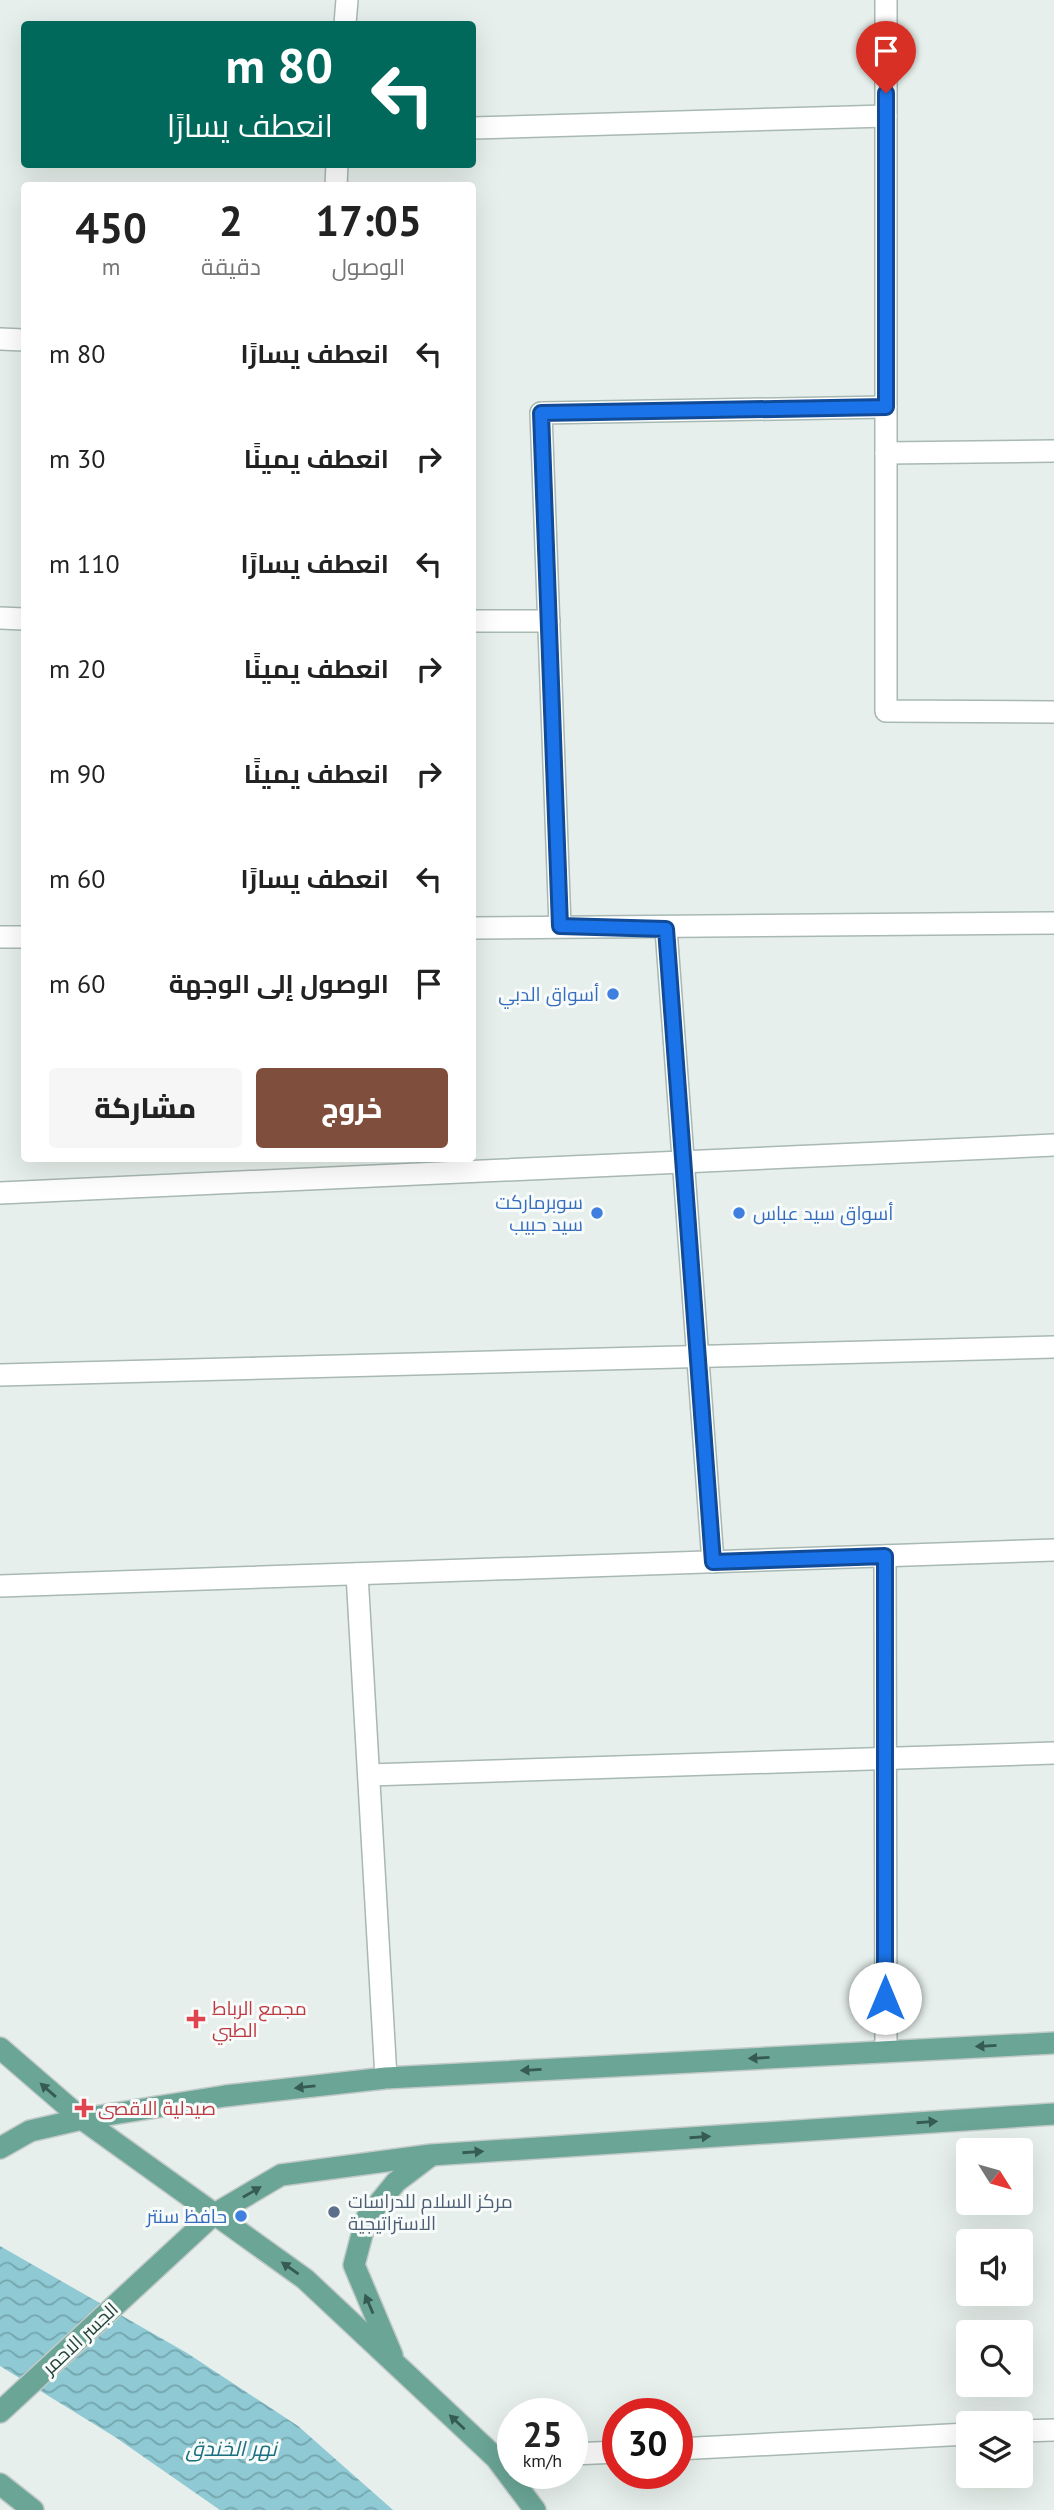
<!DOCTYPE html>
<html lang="ar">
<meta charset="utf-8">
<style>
body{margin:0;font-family:"PT Sans",Cairo,sans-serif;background:#f6f6f6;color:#222;direction:rtl;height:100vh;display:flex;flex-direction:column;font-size:26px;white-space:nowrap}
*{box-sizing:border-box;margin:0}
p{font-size:23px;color:#767676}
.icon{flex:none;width:38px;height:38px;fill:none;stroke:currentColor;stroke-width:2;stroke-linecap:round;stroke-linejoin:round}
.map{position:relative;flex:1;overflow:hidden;direction:ltr}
.sheet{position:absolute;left:21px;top:182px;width:455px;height:980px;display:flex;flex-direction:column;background:#fff;border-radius:7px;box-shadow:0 7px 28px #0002;direction:rtl}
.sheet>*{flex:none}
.hud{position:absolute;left:21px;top:21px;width:455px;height:147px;border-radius:7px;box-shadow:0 7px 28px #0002;direction:rtl;background:#00695c;color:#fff;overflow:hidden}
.needle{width:46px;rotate:127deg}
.tools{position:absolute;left:956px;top:2138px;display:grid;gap:14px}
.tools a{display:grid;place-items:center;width:77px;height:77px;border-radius:7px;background:#fff;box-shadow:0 7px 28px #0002;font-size:35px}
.speed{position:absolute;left:497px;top:2398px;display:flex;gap:14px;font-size:35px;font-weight:700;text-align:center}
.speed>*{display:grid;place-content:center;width:91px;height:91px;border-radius:50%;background:#fff;box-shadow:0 7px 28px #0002;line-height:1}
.speed small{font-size:18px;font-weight:400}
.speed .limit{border:10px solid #d22;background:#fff;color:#111}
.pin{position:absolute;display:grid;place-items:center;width:60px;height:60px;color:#fff;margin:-72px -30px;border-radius:50% 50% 50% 0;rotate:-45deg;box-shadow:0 0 7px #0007}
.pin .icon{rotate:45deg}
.me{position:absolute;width:77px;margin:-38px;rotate:0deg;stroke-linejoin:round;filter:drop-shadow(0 0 5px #0008)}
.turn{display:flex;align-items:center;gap:24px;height:147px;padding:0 28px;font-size:32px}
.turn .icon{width:91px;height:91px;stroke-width:2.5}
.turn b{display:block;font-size:49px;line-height:60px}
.eta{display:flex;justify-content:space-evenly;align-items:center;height:119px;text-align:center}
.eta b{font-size:42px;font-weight:800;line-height:49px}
.action{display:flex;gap:14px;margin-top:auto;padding:14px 28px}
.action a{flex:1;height:80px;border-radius:7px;background:#804e3d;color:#fff;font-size:28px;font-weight:800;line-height:80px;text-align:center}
.action a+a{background:#f6f6f6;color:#222}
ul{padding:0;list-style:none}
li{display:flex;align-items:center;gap:21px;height:105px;padding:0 28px}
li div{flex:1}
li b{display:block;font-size:26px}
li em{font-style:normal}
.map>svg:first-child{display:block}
</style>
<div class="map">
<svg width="1054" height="2510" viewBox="0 0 1054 2510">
<defs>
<pattern id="water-waves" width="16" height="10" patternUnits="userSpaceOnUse" patternTransform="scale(1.75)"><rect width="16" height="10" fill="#8ec9d4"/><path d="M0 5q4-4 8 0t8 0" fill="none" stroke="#74a5ad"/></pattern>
</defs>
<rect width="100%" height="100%" fill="#e6efeb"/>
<path fill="url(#water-waves)" d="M0 2246 187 2353 298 2426 393 2510H220L115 2437 0 2366Z"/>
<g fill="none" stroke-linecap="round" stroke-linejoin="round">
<g stroke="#a8b8b2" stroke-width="24">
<g id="minor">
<path d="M886 0V711L1054 712"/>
<path d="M345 24 347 0"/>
<path d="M472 128 886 116"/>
<path d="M336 186 337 164"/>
<path d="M0 339 24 340"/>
<path d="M886 453 1054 451"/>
<path d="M0 618 24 619"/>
<path d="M472 621H549"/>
<path d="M560 926 541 413 886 407"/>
<path d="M472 928 1054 923"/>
<path d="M666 929 713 1562"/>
<path d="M0 937H24"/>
<path d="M0 1193 1054 1145"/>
<path d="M0 1375 1054 1347"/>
<path d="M885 1556 886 2051"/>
<path d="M357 1574 386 2078"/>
<path d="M0 1586 1054 1550"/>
<path d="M369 1775 1054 1753"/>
<path d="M1020 2431 1054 2430"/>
<path d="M677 2449 968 2434"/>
<path d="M572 2454 618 2452"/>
</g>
</g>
<g stroke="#c2cac8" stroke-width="24">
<g id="major">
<path d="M0 2048 82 2119 305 2279 496 2458 535 2510"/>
<path d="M0 2148 30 2131 82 2119 225 2096 386 2078 1054 2043"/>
<path d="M392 2355 354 2265 366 2219 396 2182 429 2157"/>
<path d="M0 2412 213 2215 281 2175 431 2155 1054 2114"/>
<path d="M0 2484 33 2510"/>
</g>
</g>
<use href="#minor" stroke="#fff" stroke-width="21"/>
<use href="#major" stroke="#6aa596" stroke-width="21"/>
</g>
<defs><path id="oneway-solid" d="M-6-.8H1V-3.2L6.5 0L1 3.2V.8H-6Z" transform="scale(1.75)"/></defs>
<g fill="#365b51">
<use href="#oneway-solid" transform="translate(986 2046) rotate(177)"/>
<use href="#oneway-solid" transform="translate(759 2058) rotate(177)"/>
<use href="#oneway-solid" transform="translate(531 2070) rotate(177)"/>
<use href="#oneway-solid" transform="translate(305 2087) rotate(174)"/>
<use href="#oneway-solid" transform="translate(48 2090) rotate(-139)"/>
<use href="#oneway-solid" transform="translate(927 2122) rotate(-4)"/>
<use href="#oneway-solid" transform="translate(700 2137) rotate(-4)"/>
<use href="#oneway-solid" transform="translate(473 2152) rotate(-4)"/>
<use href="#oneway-solid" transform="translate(252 2192) rotate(-30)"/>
<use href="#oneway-solid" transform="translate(290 2268) rotate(-145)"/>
<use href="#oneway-solid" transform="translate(369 2304) rotate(-113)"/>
<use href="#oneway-solid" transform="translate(457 2422) rotate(-137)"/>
</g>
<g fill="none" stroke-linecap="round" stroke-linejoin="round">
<g stroke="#114b97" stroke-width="18">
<path id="route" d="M885 1998V1556L713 1562 666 929 560 926 541 413 886 407V93"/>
</g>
<use href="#route" stroke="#1a73e8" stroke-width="12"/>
</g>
<g fill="#3f7fe0" stroke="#f7fbf9" stroke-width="2.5">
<circle cx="613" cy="994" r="7"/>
<circle cx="597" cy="1213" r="7"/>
<circle cx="739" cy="1213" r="7"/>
<circle cx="241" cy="2216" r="7"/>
</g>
<g fill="#e0444e" stroke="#f7fbf9" stroke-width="2.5">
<path d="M192.5 2008.5h7v7h7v7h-7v7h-7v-7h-7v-7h7z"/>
<path d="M80.5 2097.5h7v7h7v7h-7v7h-7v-7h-7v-7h7z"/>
</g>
<circle fill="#5c6f8a" stroke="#f7fbf9" stroke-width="2.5" cx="334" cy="2212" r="7"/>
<g text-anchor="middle" stroke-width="6" stroke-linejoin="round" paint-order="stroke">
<g font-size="19" fill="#366cbe" stroke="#f7fbf9" text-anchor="end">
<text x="599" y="1001">أسواق الدبي</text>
<text x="583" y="1209">سوبرماركت<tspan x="583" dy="22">سيد حبيب</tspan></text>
<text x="753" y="1220" text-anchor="start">أسواق سيد عباس</text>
<text x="227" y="2223">حافظ سنتر</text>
</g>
<g font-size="19" fill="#be3a42" stroke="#f7fbf9" text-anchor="start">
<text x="212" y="2015">مجمع الرباط<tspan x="212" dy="22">الطبي</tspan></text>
<text x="98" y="2115">صيدلية الاقصى</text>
</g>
<g font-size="19" fill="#4e5e75" stroke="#f7fbf9" text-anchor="start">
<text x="348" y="2208">مركز السلام للدراسات<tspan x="348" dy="22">الاستراتيجية</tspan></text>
</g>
<g font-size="19" fill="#24423a" stroke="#f7fbf9">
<text transform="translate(80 2338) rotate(-43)" y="7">الجسر الاحمر</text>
</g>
<g font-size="21" font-style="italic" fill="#1c6f80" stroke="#f7fbf9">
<text x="231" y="2456">نهر الخندق</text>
</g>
</g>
</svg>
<div class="tools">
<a><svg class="needle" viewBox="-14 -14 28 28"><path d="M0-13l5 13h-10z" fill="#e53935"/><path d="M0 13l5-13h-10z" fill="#767676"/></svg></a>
<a><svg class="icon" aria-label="sound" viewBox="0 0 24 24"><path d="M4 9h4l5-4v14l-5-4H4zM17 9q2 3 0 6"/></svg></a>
<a><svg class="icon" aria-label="search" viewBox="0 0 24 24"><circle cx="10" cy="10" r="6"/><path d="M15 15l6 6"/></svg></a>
<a><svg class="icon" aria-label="layers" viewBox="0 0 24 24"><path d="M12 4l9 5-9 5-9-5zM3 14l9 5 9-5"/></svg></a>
</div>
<div class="speed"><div>25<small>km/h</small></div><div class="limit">30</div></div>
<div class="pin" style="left:886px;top:93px;background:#d93025"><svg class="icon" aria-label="arrive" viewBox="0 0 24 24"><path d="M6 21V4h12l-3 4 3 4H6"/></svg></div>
<svg class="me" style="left:885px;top:1998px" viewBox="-20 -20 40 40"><circle r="19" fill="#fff"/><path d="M0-13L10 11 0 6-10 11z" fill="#1a73e8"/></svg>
<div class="hud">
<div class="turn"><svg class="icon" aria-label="left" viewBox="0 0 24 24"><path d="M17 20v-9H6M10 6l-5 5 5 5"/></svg><div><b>80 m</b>انعطف يسارًا</div></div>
</div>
<section class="sheet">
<div class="eta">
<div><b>17:05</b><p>الوصول</p></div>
<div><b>2</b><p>دقيقة</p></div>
<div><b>450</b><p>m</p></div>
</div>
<ul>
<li><svg class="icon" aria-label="left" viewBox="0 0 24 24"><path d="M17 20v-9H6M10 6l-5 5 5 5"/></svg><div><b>انعطف يسارًا</b></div><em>80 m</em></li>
<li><svg class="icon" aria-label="right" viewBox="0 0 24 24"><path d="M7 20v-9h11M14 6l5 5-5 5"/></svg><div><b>انعطف يمينًا</b></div><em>30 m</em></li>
<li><svg class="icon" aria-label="left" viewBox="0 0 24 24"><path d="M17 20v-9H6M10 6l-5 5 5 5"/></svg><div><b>انعطف يسارًا</b></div><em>110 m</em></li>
<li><svg class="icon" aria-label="right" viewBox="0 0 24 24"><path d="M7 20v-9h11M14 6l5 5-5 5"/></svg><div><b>انعطف يمينًا</b></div><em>20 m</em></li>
<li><svg class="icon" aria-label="right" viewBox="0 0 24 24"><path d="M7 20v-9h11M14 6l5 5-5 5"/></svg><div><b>انعطف يمينًا</b></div><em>90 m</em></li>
<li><svg class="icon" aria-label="left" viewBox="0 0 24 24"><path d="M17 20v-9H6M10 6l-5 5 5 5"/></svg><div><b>انعطف يسارًا</b></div><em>60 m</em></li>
<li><svg class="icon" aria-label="arrive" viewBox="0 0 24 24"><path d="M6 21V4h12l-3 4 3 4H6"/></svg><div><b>الوصول إلى الوجهة</b></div><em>60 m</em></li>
</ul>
<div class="action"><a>خروج</a><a>مشاركة</a></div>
</section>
</div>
